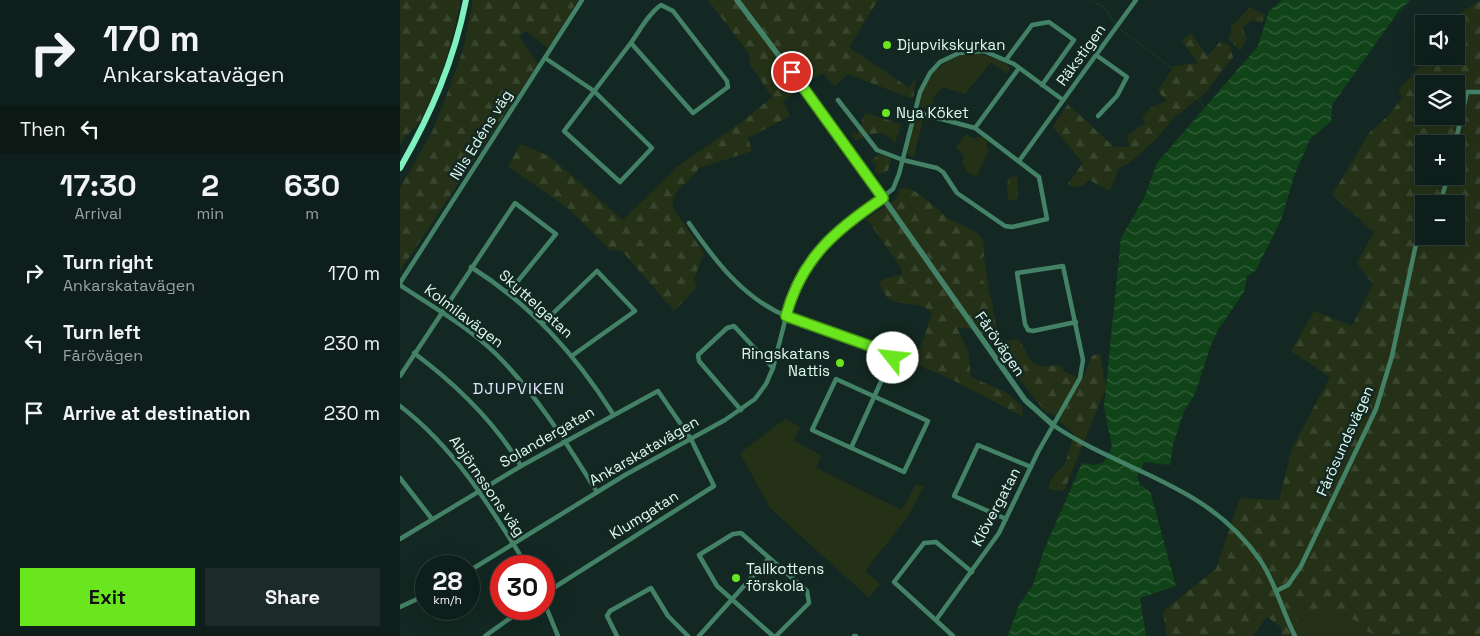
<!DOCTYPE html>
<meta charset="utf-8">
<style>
body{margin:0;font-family:"Space Grotesk",sans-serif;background:#1c2b27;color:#f1f3f6;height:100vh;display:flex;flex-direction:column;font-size:19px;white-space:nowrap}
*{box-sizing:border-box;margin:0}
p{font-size:16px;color:#9ba2a2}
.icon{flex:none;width:28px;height:28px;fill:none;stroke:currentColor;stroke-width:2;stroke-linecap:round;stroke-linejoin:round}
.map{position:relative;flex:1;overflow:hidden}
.details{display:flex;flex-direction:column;background:#0e1e1a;width:400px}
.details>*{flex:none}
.hud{background:#0e1e1a;color:#f1f3f6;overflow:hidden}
.tools{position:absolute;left:1015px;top:15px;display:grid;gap:10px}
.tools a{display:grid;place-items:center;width:50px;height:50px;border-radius:0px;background:#0e1e1a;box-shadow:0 5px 20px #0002,0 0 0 1px #2e3c39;font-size:25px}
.speed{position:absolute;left:15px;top:555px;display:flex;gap:10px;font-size:25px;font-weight:700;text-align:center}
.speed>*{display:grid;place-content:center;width:65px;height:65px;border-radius:50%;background:#0e1e1a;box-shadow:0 5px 20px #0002,0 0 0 1px #2e3c39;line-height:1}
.speed small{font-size:12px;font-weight:400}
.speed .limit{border:8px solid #d22;background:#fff;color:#111}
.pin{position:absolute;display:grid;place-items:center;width:42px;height:42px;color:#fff;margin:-21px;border:2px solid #fff;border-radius:50%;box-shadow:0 1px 5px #0007}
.me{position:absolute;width:55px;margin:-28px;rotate:299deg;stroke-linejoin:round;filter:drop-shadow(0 0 4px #0008)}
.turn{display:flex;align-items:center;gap:18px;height:105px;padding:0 20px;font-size:22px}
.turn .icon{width:65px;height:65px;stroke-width:2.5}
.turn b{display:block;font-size:35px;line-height:42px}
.then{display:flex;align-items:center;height:48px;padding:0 20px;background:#0003;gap:10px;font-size:19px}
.eta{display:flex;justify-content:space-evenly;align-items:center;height:85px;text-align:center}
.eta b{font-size:30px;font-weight:700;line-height:35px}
.action{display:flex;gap:10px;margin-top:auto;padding:10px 20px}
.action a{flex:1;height:58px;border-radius:0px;background:#6ae61f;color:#111;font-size:20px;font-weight:700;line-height:58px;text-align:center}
.action a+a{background:#1c2b27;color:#f1f3f6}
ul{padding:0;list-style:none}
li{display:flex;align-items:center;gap:15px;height:70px;padding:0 20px}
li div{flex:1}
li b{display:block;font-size:19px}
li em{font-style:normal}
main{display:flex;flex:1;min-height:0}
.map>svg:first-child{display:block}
</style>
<main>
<section class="details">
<div class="hud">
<div class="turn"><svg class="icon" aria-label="right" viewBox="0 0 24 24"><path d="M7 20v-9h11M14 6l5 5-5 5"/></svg><div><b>170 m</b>Ankarskatavägen</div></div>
<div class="then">Then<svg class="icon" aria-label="left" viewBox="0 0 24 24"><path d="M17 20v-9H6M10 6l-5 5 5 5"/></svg></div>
</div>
<div class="eta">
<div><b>17:30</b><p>Arrival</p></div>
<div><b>2</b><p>min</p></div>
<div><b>630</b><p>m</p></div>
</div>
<ul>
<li><svg class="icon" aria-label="right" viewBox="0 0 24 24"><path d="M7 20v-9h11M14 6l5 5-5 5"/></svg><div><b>Turn right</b><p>Ankarskatavägen</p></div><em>170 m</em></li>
<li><svg class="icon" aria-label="left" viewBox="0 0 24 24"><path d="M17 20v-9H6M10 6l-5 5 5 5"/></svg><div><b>Turn left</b><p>Fårövägen</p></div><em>230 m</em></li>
<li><svg class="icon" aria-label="arrive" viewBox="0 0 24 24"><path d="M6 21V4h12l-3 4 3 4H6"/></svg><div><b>Arrive at destination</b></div><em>230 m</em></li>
</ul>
<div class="action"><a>Exit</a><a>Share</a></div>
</section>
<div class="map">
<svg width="1080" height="636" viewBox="0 0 1080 636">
<defs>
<pattern id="forest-firs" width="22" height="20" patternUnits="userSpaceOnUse" patternTransform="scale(1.25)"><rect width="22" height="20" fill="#243117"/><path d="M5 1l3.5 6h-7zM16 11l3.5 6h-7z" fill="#39462e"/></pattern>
<pattern id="park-tufts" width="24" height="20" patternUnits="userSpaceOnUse" patternTransform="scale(1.25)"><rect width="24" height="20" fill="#243117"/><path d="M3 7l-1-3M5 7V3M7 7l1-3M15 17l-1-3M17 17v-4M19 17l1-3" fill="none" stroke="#39462e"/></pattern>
<pattern id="water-waves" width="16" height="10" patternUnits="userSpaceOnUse" patternTransform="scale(1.25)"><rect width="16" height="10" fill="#114319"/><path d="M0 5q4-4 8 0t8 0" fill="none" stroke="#335f3b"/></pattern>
</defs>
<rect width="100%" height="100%" fill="#132822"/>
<g fill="#243117">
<path d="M570 53C585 54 596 58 608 65L610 69 607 74 591 62 565 94 543 87 534 96 531 109 518 106C524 77 541 59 570 53Z"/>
<path d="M515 114 524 115 514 157 509 156 506 151Z"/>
<path d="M566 134 572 138 583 137 587 141V148L589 150 576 177 567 172 562 161 564 157 556 147Z"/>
<path d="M584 256 589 290 575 274 574 265Z"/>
<path d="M385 419 400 427 394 441 421 455 416 468 502 510 516 484 524 487 508 516 465 571 480 584 469 598 370 508 340 453Z"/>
<path d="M946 614 974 636H903L894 615Z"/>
</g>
<g fill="url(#forest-firs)" fill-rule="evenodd">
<path d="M0 0H60C56 34 38 87 22 118 17 128 5 134 0 145Z"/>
<path d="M73 0H178L148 48 126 31 119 36 138 64 0 271V188L33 130 50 86 63 50Z"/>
<path d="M308 0H478L449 47 509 88 516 77 513 99 448 74 435 86 422 73 383 101 390 116 348 138 352 151 299 168C291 183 270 188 273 208L304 253 294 279 297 287 274 311 222 251 210 250 170 210 108 166 121 144 149 156 223 220 277 167 343 121 372 97 350 64 349 54Z"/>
<path d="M1080 0V636H974L946 614 895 615 903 636H881V627L867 617 852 636H767L763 611 816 569 840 498 879 500 892 448 930 377 891 351 914 311 952 326 973 284 957 263 974 232 932 195 970 132 988 116 1003 97 998 91 1029 56H1056V24H1045ZM1024 84H1056V116H1024ZM1024 144H1056V176H1024ZM1024 204H1056V236H1024Z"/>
<path d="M791 33 807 56 820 42 829 45 833 57 805 93 774 118 754 141 729 163 719 168 710 191 689 180 681 187 667 185 683 163 653 127 668 104 714 147H730L727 136 745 123 742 117 752 107 767 101 758 91 774 66 798 63 782 41Z"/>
<path d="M465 113 501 124 495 143C482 127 470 134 455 141L452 135 454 132 457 134Z"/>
<path d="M479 154 491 158 488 171 478 174 474 171 477 165 471 161Z"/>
<path d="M507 188C521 192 538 211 551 220 559 225 576 229 581 237 585 243 584 249 584 256L574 265C576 277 586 280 589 292 595 309 593 326 603 341L618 339C627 347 627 365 642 366 648 366 653 365 659 365L665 372 682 379 692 356 700 353 706 388 664 491 649 489C649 478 657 471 665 465L674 434 651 413H646L586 336 569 328H557L568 351 571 377 607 393 622 406 623 417 549 378 504 359 507 352 520 349 532 313C520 299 502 308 488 298 485 295 482 288 479 285L482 280 502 274 501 268 467 219 496 199 500 189Z"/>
</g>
<g fill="url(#park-tufts)">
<path d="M850 7 865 15 863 23 852 20 844 26 843 30 847 39 840 51 828 38 831 33V27Z"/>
<path d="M617 176 618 199 608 200 607 181 610 177Z"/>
<path d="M481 515 490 524 477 537 468 529Z"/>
</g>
<path fill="url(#water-waves)" d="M882 0H1011L999 11 932 105 931 121 910 139 894 176 881 220 856 270 847 276 844 292 818 330 811 345 795 394 784 411 773 445 770 465 744 462 737 477 740 485 750 491 776 586 740 598 746 636H608L619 605 633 585 644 550 682 463 693 465 703 463 712 447 704 407 721 238 744 198 757 163 858 46 869 11Z"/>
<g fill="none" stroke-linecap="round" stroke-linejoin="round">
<g stroke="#114319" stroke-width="1">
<path d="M690 0 704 7 715 23"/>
<path d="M720 29 773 69 787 86"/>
<path d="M791 91 804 107"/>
</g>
<g stroke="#448267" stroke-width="4.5">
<path d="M696 55 727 77 717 96 698 116"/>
<path d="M145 58 194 91 252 148 220 182 164 131C186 102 208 73 230 44 239 32 248 14 261 5L273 11 327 81 328 87 293 113 231 43"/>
<path d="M606 60 632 25 649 22 674 40 642 85"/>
<path d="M438 100 477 150 503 160 537 168 543 172 557 193 605 226 612 227 647 219 639 177 575 128 515 112"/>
<path d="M575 128 619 68"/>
<path d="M1055 144 1067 92H1080"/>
<path d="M619 161 736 0"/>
<path d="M1040 204 1048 176"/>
<path d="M289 223C315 261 344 299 388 317 422 331 460 338 493 355L451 448"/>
<path d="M71 267C131 305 175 354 213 414"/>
<path d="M0 283 182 0"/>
<path d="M0 285C33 307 67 326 96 354 137 395 167 444 197 492"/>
<path d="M143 323 197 271 235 311 173 355"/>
<path d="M14 353C57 385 94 421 121 466"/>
<path d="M0 376 115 203 156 234 109 292"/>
<path d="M436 379 528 421 504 472 412 430Z"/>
<path d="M0 406C55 448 91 508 127 566"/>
<path d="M341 410 299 361 298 355 327 328 334 326 373 368"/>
<path d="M653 425C725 474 807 483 860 560 876 583 882 611 895 636"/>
<path d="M0 478 32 519"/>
<path d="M606 519 554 496 578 445 631 467"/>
<path d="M0 539 121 466 258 391 291 439 314 486 144 594"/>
<path d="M69 571 225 475 325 420 355 399 366 384 373 368 390 301 400 278 416 253 431 236 493 189 499 174 520 92 530 73 540 62 559 53 584 51 614 64 663 100"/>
<path d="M876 591 888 585 901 566 976 409 992 356 1016 244 1024 231"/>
<path d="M144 602 158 636"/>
<path d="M0 607 26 595"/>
<path d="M536 620 599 533 638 452 680 378 683 360 663 266 617 273 625 324 628 330 633 331 676 322"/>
<path d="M85 636 123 609"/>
<path d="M217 636 207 616 210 611 251 588 268 616 288 636"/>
<path d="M299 636 369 558"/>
<path d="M373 636 317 586 299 555 333 534 341 533 407 591 409 603 376 636"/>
<path d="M454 636H456"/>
<path d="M553 636 494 582 524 543 536 542 572 572"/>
</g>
<path stroke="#448267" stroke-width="5.5" d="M337 0 446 145 625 400 653 425"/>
<path stroke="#7ff1be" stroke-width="6" d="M0 168C31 114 54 61 66 0"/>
</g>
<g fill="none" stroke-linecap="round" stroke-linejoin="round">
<g stroke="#459614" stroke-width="12">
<path id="route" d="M392 72 483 198C435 230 401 259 386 316L487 352 493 355V358"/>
</g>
<use href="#route" stroke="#6ae61f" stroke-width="9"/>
</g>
<g fill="#6ae61f" stroke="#132822" stroke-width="2">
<circle cx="487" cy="45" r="5"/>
<circle cx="486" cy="113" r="5"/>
<circle cx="440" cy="363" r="5"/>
<circle cx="336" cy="578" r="5"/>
</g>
<g text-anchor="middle" stroke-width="5" stroke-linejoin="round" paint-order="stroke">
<g font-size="15" fill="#defbf1" stroke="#132822" text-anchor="start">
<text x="497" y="50">Djupvikskyrkan</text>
<text x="496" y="118">Nya Köket</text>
<text x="430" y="359" text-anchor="end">Ringskatans<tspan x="430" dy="17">Nattis</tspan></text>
<text x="346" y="574">Tallkottens<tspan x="346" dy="17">förskola</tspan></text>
</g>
<g font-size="15" fill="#defbf1" stroke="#132822">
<text transform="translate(681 55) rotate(-54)" y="5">Räkstigen</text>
<text transform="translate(81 135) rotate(-58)" y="5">Nils Edéns väg</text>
<text transform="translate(136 304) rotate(42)" y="5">Skyttelgatan</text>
<text transform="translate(64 316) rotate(37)" y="5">Kolmilavägen</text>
<text transform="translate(600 344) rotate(55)" y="5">Fårövägen</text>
<text transform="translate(147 437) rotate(-30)" y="5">Solandergatan</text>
<text transform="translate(945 441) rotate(-66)" y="5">Fårösundsvägen</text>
<text transform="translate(244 451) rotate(-30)" y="5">Ankarskatavägen</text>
<text transform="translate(87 486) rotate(55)" y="5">Abjörnssons väg</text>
<text transform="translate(596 507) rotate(-62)" y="5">Klövergatan</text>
<text transform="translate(244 515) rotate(-32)" y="5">Klumgatan</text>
</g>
<g font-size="16" letter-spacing="1" fill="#e0e3fc" stroke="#132822">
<text x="119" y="394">DJUPVIKEN</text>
</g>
</g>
</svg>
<div class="tools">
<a><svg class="icon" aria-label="sound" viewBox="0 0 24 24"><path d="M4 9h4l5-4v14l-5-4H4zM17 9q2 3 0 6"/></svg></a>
<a><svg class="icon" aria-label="layers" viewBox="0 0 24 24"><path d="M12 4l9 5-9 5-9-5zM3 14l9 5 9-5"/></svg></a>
<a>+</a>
<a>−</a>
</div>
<div class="speed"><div>28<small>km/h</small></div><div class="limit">30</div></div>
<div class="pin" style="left:392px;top:72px;background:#d93025"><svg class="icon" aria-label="arrive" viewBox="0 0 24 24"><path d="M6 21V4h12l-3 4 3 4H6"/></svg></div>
<svg class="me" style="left:493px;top:358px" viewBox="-20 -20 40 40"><circle r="19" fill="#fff"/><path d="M0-13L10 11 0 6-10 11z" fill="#6ae61f"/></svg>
</div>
</main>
